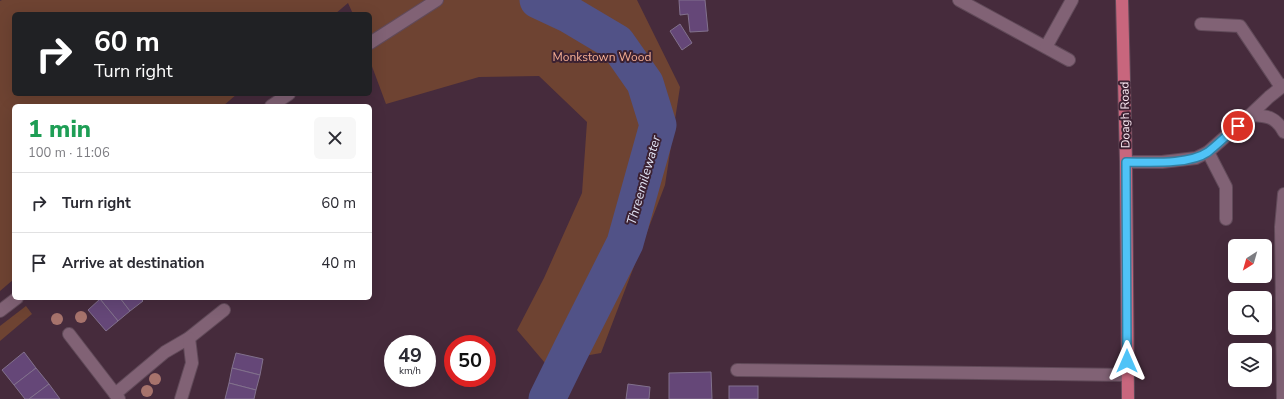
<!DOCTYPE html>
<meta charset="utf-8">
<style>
body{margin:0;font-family:"Nunito Sans",sans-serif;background:#f7f7f7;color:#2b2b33;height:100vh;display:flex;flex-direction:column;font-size:15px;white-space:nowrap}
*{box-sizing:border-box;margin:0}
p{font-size:13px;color:#7c7c81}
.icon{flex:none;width:22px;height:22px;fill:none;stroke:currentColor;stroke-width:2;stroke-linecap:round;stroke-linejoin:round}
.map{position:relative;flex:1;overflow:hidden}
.drawer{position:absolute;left:12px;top:104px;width:360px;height:196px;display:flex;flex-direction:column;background:#fff;border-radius:6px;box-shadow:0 4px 16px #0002}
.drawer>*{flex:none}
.guide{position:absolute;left:12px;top:12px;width:360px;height:84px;border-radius:6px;box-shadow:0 4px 16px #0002;background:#202124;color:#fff;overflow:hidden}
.needle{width:26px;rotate:217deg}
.controls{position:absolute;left:1228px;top:239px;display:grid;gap:8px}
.controls a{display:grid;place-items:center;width:44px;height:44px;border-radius:6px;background:#fff;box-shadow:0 4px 16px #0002;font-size:20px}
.speed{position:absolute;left:384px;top:335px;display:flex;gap:8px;font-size:20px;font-weight:700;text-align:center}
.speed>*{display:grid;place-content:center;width:52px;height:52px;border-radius:50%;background:#fff;box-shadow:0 4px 16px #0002;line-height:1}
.speed small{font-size:10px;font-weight:400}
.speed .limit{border:6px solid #d22;background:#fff;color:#111}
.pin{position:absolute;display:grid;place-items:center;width:34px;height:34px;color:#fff;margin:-17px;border:2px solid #fff;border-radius:50%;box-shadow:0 1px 4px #0007}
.me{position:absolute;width:44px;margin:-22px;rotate:0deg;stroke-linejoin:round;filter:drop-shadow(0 0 3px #0008)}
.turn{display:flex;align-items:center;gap:14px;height:84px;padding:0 16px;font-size:18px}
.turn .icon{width:52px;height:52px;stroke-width:2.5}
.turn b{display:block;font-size:28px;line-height:34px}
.round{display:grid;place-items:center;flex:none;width:42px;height:42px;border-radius:6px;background:#f7f7f7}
.head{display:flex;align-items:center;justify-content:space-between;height:68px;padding:0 16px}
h1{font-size:24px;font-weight:800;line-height:30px;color:#1e9e55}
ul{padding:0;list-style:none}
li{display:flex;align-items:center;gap:12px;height:60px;padding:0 16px;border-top:1px solid #e1e1e2}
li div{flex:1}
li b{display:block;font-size:15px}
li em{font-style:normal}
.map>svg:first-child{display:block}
</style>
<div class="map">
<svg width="1284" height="399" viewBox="0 0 1284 399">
<rect width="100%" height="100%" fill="#462b3c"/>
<g fill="#6e4332">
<path d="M2 0H637L680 87 665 185 601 353 545 363 517 330 544 278 582 193 587 122 539 76 479 77 386 104 370 61V14H353L348 3 335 14H14V94H237L223 106H14V279L0 291V1Z"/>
<path d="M26 306 32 314 0 341V326Z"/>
</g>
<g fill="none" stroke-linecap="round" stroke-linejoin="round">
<path stroke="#515287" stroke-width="37" d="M538 0 570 15 617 43 645 83 658 125 625 243 572 348 547 399"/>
</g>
<g fill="#654778" stroke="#82718d">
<path d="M679 0H705L708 31 690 32 688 14 680 15Z"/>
<path d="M680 24 692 43 682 50 670 31Z"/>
<path d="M102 298H120L130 311 118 321 100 299Z"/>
<path d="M120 298H140L143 301 130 311Z"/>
<path d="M100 299 118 321 106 331 88 310Z"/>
<path d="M24 352 36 368 14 385 2 370Z"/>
<path d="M236 353 263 359 260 375 232 368Z"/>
<path d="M36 368 49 384 29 399H25L14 385Z"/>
<path d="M232 368 260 375 256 390 229 383Z"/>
<path d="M711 372 712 399H669V373Z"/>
<path d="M229 383 256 390 254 399H225Z"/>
<path d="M49 384 60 399H29Z"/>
<path d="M628 384 650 387 649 399H626Z"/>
<rect x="729" y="386" width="29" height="13"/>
</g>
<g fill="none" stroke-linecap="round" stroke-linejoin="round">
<g stroke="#614a59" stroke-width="14">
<g id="minor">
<path d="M959 0 1069 60"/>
<path d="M1201 24 1240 26 1281 87"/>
<path d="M370 43 437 0"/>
<path d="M1046 47 1072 0"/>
<path d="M271 106 289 94"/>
<path d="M1250 115C1267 116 1275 116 1284 132"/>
<path d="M1208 152 1226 187V219"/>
<path d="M1126 162H1162L1196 158 1208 152 1250 115 1269 97 1284 85"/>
<path d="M0 311 17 298"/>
<path d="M69 334 119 399"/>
<path d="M737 370 1127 375"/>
<path d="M115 394 165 352 189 338 224 310"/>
<path d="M181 399 192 363 189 338"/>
<path d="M1283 399 1281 227 1284 194"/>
</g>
</g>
<g stroke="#614a59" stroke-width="14">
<path id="major" d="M1122 0 1126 162 1128 399"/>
</g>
<use href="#minor" stroke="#816275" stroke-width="12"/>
<use href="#major" stroke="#c8667d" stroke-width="12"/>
</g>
<g fill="#a7736c">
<circle cx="81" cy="317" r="6"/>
<circle cx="57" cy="319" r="6"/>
<circle cx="155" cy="379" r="6"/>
<circle cx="147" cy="391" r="6"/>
</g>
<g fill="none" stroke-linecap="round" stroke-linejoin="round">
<g stroke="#337fa1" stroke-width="10">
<path id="route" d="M1127 361 1126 162C1149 162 1189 165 1208 152 1218 144 1228 134 1238 126"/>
</g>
<use href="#route" stroke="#4fc3f7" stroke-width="7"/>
</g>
<g text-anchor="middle" stroke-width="4" stroke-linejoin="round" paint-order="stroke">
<g font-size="12" fill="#f6ae93" stroke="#3b2132">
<text x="602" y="61">Monkstown Wood</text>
</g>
<g font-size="12" fill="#fae8f2" stroke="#3b2132">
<text transform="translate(1125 115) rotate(-91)" y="4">Doagh Road</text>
</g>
<g font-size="13" font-style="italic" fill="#e1e3f4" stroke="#3b2132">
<text transform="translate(643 180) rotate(-74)" y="5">Threemilewater</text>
</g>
</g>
</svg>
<div class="controls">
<a><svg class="needle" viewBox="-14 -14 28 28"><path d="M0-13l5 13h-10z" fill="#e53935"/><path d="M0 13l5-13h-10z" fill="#7c7c81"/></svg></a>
<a><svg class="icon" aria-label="search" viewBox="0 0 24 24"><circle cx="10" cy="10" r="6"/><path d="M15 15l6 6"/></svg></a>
<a><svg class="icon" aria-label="layers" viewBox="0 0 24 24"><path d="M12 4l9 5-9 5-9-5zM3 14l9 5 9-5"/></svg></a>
</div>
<div class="speed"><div>49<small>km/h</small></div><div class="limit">50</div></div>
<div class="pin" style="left:1238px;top:126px;background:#d93025"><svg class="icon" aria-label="arrive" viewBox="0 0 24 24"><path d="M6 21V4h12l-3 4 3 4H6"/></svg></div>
<svg class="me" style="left:1127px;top:361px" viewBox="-20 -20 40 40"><path d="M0-17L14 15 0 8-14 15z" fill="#4fc3f7" stroke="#fff" stroke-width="4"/></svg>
<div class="guide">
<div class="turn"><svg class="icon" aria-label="right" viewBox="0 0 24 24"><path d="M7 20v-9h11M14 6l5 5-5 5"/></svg><div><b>60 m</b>Turn right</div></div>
</div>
<section class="drawer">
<div class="head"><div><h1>1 min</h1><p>100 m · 11:06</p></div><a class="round"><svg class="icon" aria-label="close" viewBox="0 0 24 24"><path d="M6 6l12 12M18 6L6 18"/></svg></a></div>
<ul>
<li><svg class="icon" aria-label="right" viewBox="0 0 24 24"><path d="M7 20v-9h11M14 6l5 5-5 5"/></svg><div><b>Turn right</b></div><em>60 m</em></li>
<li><svg class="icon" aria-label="arrive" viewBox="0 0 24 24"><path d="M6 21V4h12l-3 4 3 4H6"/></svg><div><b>Arrive at destination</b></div><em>40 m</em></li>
</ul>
</section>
</div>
